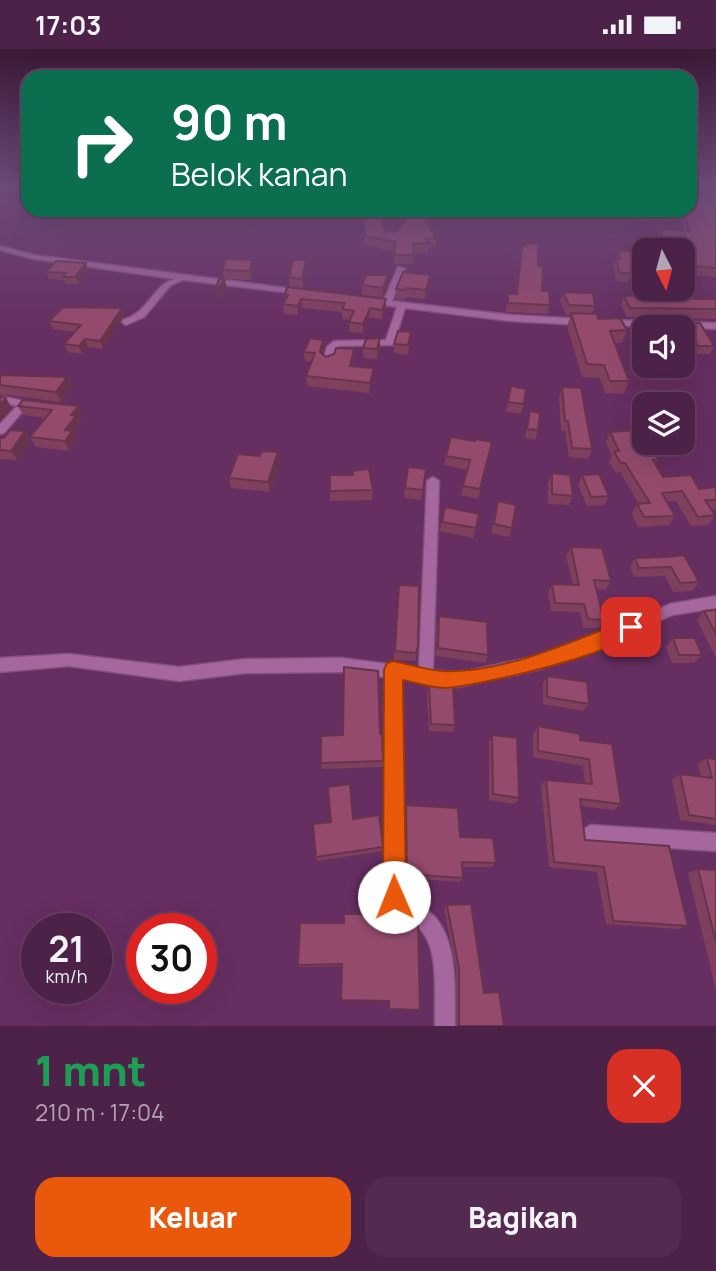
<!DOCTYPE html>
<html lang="id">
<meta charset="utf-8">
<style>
body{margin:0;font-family:Manrope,sans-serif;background:#542a50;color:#f1f3f6;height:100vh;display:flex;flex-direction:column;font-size:26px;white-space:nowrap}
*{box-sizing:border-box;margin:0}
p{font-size:23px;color:#b3a4b4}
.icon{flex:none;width:38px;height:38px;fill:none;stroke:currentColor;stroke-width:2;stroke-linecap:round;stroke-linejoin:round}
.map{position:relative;height:977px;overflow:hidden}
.panel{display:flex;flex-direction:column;background:#4d2249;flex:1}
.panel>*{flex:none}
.top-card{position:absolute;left:21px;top:21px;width:676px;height:147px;border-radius:21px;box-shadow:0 7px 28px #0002,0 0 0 2px #643f61;background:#0b6e4f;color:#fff;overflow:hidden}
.needle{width:46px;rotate:174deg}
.controls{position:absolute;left:632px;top:189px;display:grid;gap:14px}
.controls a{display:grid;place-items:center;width:63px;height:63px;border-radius:14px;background:#4d2249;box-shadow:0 7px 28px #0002,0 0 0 2px #643f61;font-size:35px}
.speed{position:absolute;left:21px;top:864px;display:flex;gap:14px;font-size:35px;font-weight:700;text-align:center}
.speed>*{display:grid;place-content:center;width:91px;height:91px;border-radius:50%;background:#4d2249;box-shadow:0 7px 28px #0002,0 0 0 2px #643f61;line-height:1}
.speed small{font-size:18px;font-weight:400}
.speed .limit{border:10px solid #d22;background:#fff;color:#111}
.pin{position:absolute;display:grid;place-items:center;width:60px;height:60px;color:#fff;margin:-30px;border-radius:14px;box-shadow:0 4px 10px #0006}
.me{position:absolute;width:77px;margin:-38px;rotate:359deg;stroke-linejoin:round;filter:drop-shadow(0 0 5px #0008)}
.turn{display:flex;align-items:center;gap:24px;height:147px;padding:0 35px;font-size:32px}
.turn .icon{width:91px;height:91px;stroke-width:2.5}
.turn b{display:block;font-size:49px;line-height:60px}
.round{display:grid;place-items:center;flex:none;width:74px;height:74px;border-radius:21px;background:#542a50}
.head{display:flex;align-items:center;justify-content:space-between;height:119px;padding:0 35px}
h1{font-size:42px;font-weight:800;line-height:52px;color:#1e9e55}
.button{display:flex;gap:14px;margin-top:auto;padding:14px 35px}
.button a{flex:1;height:80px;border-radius:21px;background:#ea580c;color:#fff;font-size:28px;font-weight:800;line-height:80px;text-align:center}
.button a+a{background:#542a50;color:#f1f3f6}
.status{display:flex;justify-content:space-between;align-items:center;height:49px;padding:0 35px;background:#4d2249;direction:ltr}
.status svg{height:19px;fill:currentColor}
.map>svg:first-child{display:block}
</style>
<div class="status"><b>17:03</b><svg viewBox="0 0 49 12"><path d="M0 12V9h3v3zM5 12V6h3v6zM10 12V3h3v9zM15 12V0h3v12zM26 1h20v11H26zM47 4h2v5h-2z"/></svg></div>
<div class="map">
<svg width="716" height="977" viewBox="0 0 716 977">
<rect width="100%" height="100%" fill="#672e61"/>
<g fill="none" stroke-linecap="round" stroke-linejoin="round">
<g stroke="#81507c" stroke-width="3">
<g id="minor">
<path d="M0 197 34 206 301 241 305 243 301 245 183 231 171 236 144 268 126 276 122 273 123 271C151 262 152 236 175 230L34 210 0 201Z"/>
<path d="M398 218 405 220 392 252 511 266 583 270 587 273 583 276 511 272 405 259 393 296 339 297 336 299 331 314H325L323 312 327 298 334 292 386 291 397 258 371 254 367 252 371 250 384 251Z"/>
<path d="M608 271 653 272 657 275 653 278 605 276 604 274Z"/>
<path d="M685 273 716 274V280L682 278V274Z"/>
<path d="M0 347 28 353 29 355 4 384 0 385V375L17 357 0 353Z"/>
<path d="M433 428 439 432 433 621 458 624 537 607 610 582 670 555 716 547V559L672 566 619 591 537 621 458 638 400 630 403 845C413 854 426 859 435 868 459 897 454 942 455 977H435C434 950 440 902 421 881 409 868 392 865 385 848L386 628 341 623 246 624 179 632 69 617 0 623V609L69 605 179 618 246 610 341 609 388 615 393 613 399 617 419 619 427 432Z"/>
<path d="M591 776 716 784V802L591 794 585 791 582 785 585 779Z"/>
</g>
</g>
<use href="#minor" fill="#a5679e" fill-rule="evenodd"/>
</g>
<g fill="#7f405e">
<path d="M696 139H716V228L682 225V201H652L653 199 659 200 658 188 661 180 684 182 682 171 674 161H690L699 147H703Z"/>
<path d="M429 161V176L436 189 435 198 428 199V203L414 204 413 215H394V202L365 196 363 168 382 176 386 183 398 182Z"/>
<path d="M526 194 538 217 542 242 550 256 547 265 506 263 508 245H516L520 205 522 197H525Z"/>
<path d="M619 201 644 204V232L629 230 628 233 616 232 613 218Z"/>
<path d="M253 220 251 231 224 230 222 221Z"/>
<path d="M306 220 303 239 290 238 289 228Z"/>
<path d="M88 221 78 235H66L64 231 49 230 46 223Z"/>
<path d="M388 226V235L382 248 362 246V236Z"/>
<path d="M430 226 429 235 425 250 405 248V251L396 250V240Z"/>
<path d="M563 243 595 257 592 265 598 270 627 281 622 294H614L629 332 624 345 605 344 600 329 582 328 567 277 571 266H566L560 252Z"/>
<path d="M285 246 386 259 382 270 369 269 363 284 349 283 350 271 342 270V263L302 259 298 266 284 265 283 255 286 250Z"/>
<path d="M624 247 679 250H716V270L627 268 621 256Z"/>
<path d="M122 259 124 267 103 300 88 298 82 305 68 303 64 295 75 283 53 280 49 272Z"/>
<path d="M639 271 700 274 714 297 710 305H694L685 289H682V278H644V297L636 279Z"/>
<path d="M410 292 408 306 394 304V295Z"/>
<path d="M363 299H380L377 310 363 309Z"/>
<path d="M324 300 322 305 326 308 354 309 352 317 373 329 369 344 307 337 306 327 311 313 305 312 304 303Z"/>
<path d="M0 326 67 328 72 338 61 353 0 345Z"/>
<path d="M511 337 524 355 521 365 506 362Z"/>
<path d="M562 338 592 400 588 410 569 408 565 382H561L559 348Z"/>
<path d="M23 351 83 367 78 373 80 376 74 385 77 391 69 402 36 398 30 388 45 369 23 366 18 357Z"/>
<path d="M530 362 538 381 535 391 525 389Z"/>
<path d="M25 382 31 392 17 411 0 410V389H4Z"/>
<path d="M610 383 646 399 658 410 655 416 663 428 699 440 716 438V460H711L715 466 708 476 691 477 676 452H667L675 467 669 476 638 478 632 465 637 455H639L620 423 616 424 609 413 612 407 606 393Z"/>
<path d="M475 392 492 393 478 450 461 446 467 421 444 416 446 407Z"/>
<path d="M278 403 280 413 270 443 231 439 229 429Z"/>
<path d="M426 420 421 451 404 449 405 439Z"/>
<path d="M552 424 573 447 569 456 548 455V434Z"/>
<path d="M582 426 609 447 604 456 587 457 578 436Z"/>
<path d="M373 441 372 451 330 452V442Z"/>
<path d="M498 452 512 479 509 488 491 484Z"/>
<path d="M445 458 479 465 473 489 440 482Z"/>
<path d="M571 498 611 532 605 541 596 540 604 571 599 579H583L580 563 551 562 548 544 552 535 573 536 566 507Z"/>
<path d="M666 508 699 533 692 542 673 543 665 527 634 528 630 518 635 509Z"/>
<path d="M399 536 417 605 415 612 394 611Z"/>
<path d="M716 561V609L697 571 704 562Z"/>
<path d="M439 567 488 606 485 614 436 607 437 575Z"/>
<path d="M673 589 702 606 694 614H672L666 598Z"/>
<path d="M547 627 589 655 583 662 543 655V634Z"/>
<path d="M429 636 455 676 453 683 429 682 427 644Z"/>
<path d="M538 677 580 691 621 755 614 761 581 757 585 791 688 877 678 880 606 875 597 823 549 818 541 737 546 731 585 735 583 717 533 708V685Z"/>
<path d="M380 685 383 712V718L322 720 321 714Z"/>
<path d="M492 686 519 749 515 755 489 751V693Z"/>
<path d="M707 709 716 710V776L680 771 672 731 680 725 701 728 698 715Z"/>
<path d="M406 756 460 788 496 814 492 818H462L463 829 460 833 405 829 404 761Z"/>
<path d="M353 770 383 798V802L317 812 316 808Z"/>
<path d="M698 820 716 821V942L688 824Z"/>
<path d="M447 856 484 944 504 977H456V920L444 859Z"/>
<path d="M373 872 420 961 388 960V953L342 917 299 918 298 916 344 874Z"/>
</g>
<g fill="#68344c">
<path d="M252 211 253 220 251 231 250 222Z"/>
<path d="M306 211V220L303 239 302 230Z"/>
<path d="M86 214 88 221 78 235 75 228Z"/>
<path d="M388 226V235L382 248 383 239Z"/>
<path d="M430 226 429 235 425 250 426 241Z"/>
<path d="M225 231 227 240 217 252 215 242Z"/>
<path d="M301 250 302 259 298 266V257Z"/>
<path d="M386 250V259L382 270V261Z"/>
<path d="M122 259 124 267 103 300 100 292Z"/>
<path d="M370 259 369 269 363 284V275Z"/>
<path d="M380 289V299L377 310V300Z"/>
<path d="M85 290 88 298 82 305 79 297Z"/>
<path d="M323 291 324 300 321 313 320 303Z"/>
<path d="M354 300V309L350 327V317Z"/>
<path d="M374 319 373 329 369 344 370 334Z"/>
<path d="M67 328 72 338 61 353 56 343Z"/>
<path d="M6 349 12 359 0 373V356Z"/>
<path d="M78 357 83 367 78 373 80 376 74 385 77 391 69 402 65 392V381L71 366Z"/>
<path d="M25 382 31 392 17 411 11 402Z"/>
<path d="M278 403 280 413 270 443 268 433Z"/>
</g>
<g fill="#944a6d" stroke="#68344c" stroke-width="2">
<path d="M690 139H693L699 147 716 149V219L682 216V201H653V199L664 201 661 180 689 182 685 163 684 161H690Z"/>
<path d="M706 139H716V141L707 140Z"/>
<path d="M370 161H382V176L386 183 398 182 405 172V161H429V172H426L436 189 426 190 429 194 413 195 414 206H395V193L365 187 363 168H368Z"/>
<path d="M526 194 538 195V217L543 218 542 242H549L550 256 508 254V245H517L522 197H526Z"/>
<path d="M619 201 644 204V223L631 221V225L619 223 616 209 620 210Z"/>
<path d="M226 210 252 211 250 222 222 221Z"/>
<path d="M293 211H306L302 230 289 228Z"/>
<path d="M56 212 86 214 75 228H63L66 224 46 223Z"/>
<path d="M403 223 430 226 426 241 406 239 405 241 396 240Z"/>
<path d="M366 226H388L383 239 362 236Z"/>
<path d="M219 230 225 231 215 242Z"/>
<path d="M287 238 386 250 382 261 370 259 363 275 349 273 354 262 342 260 345 254 301 250 298 257 283 255 288 246H285Z"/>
<path d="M563 243 582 244H593L595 257 569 256Z"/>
<path d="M664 246 678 248 679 250H716V260L630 259 624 247Z"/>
<path d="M63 258 122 259 100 292 85 290 79 297 64 295 81 276 49 272Z"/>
<path d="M571 264 597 265 598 270 620 269 627 281 610 282 629 332H610L604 316 587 315Z"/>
<path d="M639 271 700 274 714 297H698L689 281H682V278H644V282Z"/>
<path d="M398 282 411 283 408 296 394 295Z"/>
<path d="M310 289 323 291 320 303 326 308 334 305 336 299 354 300 350 317 374 319 370 334 306 327 315 304 304 303Z"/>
<path d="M380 289 377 300 363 299 366 290Z"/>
<path d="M0 326 67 328 56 343 0 336Z"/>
<path d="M511 337 526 340 524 355 508 353Z"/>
<path d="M562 338 581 339 592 400 572 399 568 372H565Z"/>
<path d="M0 347 6 349 0 356Z"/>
<path d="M23 351 78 357 71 366 76 367 65 381 72 382 65 392 30 388 52 361 18 357Z"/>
<path d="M530 362 540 364 538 381 527 380Z"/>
<path d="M10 381 25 382 11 402 0 401V389H4Z"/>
<path d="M637 381 646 399H651L658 410 653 411 663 428 691 426 699 440 716 438V451H705L715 466 698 468 682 442 662 444 675 467 644 468 637 455 650 454 625 414H621L614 403 619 402 610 383Z"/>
<path d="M451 388 475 392V390L492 393 480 440 463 437 470 411 446 407Z"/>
<path d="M262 402 278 403 268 433 229 429 238 405 260 407Z"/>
<path d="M408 418 426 420 423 441 405 439Z"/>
<path d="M369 420 373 441 330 442V426H353L352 422Z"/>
<path d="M552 424 570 426 573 447 552 445Z"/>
<path d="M599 425 609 447 591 448 582 426Z"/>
<path d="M498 452 516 456 512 479 494 475Z"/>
<path d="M445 458 479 465 476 479 442 473Z"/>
<path d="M571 498 602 499 611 532 594 531 604 571 588 570 584 555 555 554 552 535 579 536Z"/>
<path d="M684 506 699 533 680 534 671 518 639 519 635 509 666 508Z"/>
<path d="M399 536 419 537 418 597 416 604 395 602Z"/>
<path d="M716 561V585L704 562Z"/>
<path d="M439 567 487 573 488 606 438 599Z"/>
<path d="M673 589H695L702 606H679Z"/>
<path d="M344 618 378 622 380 685H382L383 712 321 714V687L343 686Z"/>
<path d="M547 627 587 633 589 655 547 648Z"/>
<path d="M429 636 453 637 455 676 431 675Z"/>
<path d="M538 677 580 685V691L612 695 621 755 580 750 585 791 669 797 688 877 613 872 604 818 554 813 546 731 592 735 589 710 538 702Z"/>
<path d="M492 686 517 689 519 749 493 745Z"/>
<path d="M707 709 716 710V770L689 766 680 725 712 729Z"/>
<path d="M350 735 353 770 379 766 383 798 316 808 313 775 331 773 328 738Z"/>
<path d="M406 756 458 759 460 788 493 789 496 814 462 813 463 829 407 825Z"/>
<path d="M698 820 716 821V894Z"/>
<path d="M471 855 484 944 499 943 504 977H459V919L447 856Z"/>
<path d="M344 865H373V872L412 873 418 877 420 961 389 960V952L341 951 342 915 298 916 300 874H344Z"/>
</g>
<linearGradient id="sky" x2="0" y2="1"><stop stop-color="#391935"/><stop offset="0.5" stop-color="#6e4c7b"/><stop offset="1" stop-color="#6e4c7b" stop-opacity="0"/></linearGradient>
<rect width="716" height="276" fill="url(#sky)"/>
<path fill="#ea580c" stroke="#983908" stroke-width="2" d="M631 570 637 572 639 578C627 604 477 637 445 639 432 639 416 634 403 631L406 848 403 856 394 860 386 856 383 848 384 621 387 614 393 612C409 615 426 621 442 622 506 625 572 591 631 570Z"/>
</svg>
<div class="controls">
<a><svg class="needle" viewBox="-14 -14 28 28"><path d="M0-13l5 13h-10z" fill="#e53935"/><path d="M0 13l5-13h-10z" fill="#b3a4b4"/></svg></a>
<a><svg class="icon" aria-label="sound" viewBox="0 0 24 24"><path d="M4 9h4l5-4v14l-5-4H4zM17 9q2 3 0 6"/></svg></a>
<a><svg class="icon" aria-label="layers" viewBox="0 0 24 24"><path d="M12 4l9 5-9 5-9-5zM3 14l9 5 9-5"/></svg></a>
</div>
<div class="speed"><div>21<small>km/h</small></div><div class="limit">30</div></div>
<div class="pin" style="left:631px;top:578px;background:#d93025"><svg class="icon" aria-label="arrive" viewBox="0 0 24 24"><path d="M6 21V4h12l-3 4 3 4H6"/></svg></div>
<svg class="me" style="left:394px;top:848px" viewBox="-20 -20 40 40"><circle r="19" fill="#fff"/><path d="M0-13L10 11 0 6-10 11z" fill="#ea580c"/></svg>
<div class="top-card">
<div class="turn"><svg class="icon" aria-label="right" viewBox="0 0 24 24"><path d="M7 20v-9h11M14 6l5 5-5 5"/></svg><div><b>90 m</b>Belok kanan</div></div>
</div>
</div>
<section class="panel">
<div class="head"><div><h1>1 mnt</h1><p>210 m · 17:04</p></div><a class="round" style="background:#d93025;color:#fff"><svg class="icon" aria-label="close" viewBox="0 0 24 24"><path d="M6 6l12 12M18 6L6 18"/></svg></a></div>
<div class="button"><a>Keluar</a><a>Bagikan</a></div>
</section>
